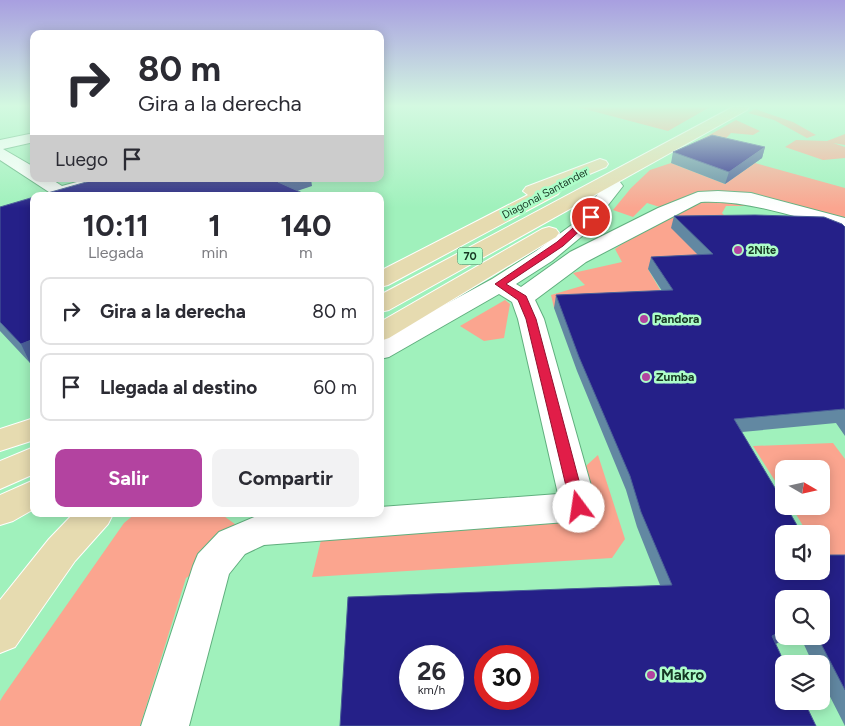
<!DOCTYPE html>
<html lang="es">
<style>
body{margin:0;font-family:Figtree,sans-serif;background:#f2f2f3;color:#2b2b33;height:100vh;display:flex;flex-direction:column;font-size:19px;white-space:nowrap}
*{box-sizing:border-box;margin:0}
p{font-size:16px;color:#7c7c81}
.icon{flex:none;width:28px;height:28px;fill:none;stroke:currentColor;stroke-width:2;stroke-linecap:round;stroke-linejoin:round}
.map{position:relative;flex:1;overflow:hidden}
.details{position:absolute;left:30px;top:192px;width:354px;height:325px;display:flex;flex-direction:column;background:#fff;border-radius:10px;box-shadow:0 2px 12px #0003}
.details>*{flex:none}
.banner{position:absolute;left:30px;top:30px;width:354px;height:152px;border-radius:10px;box-shadow:0 2px 12px #0003;background:#fff;color:#2b2b33;overflow:hidden}
.needle{width:32px;rotate:99deg}
.buttons{position:absolute;left:775px;top:460px;display:grid;gap:10px}
.buttons a{display:grid;place-items:center;width:55px;height:55px;border-radius:10px;background:#fff;box-shadow:0 2px 12px #0003;font-size:25px}
.speed{position:absolute;left:399px;top:645px;display:flex;gap:10px;font-size:25px;font-weight:700;text-align:center}
.speed>*{display:grid;place-content:center;width:65px;height:65px;border-radius:50%;background:#fff;box-shadow:0 2px 12px #0003;line-height:1}
.speed small{font-size:12px;font-weight:400}
.speed .limit{border:8px solid #d22;background:#fff;color:#111}
.pin{position:absolute;display:grid;place-items:center;width:42px;height:42px;color:#fff;margin:-21px;border:2px solid #fff;border-radius:50%;box-shadow:0 1px 5px #0007}
.me{position:absolute;width:55px;margin:-28px;rotate:346deg;stroke-linejoin:round;filter:drop-shadow(0 0 4px #0008)}
.turn{display:flex;align-items:center;gap:18px;height:105px;padding:0 25px;font-size:22px}
.turn .icon{width:65px;height:65px;stroke-width:2.5}
.turn b{display:block;font-size:35px;line-height:42px}
.then{display:flex;align-items:center;height:48px;padding:0 25px;background:#0003;gap:10px;font-size:19px}
.eta{display:flex;justify-content:space-evenly;align-items:center;height:85px;text-align:center}
.eta b{font-size:30px;font-weight:700;line-height:35px}
.button{display:flex;gap:10px;margin-top:auto;padding:10px 25px}
.button a{flex:1;height:58px;border-radius:10px;background:#b343a0;color:#fff;font-size:20px;font-weight:700;line-height:58px;text-align:center}
.button a+a{background:#f2f2f3;color:#2b2b33}
ul{padding:0;list-style:none}
li{display:flex;align-items:center;gap:15px;height:68px;margin:0 10px 8px;padding:0 15px;border:2px solid #e1e1e2;border-radius:10px}
li div{flex:1}
li b{display:block;font-size:19px}
li em{font-style:normal}
.map>svg:first-child{display:block}
</style>
<div class="map">
<svg width="845" height="726" viewBox="0 0 845 726">
<rect width="100%" height="100%" fill="#a0f1bc"/>
<g fill="#fba58f">
<path d="M577 107H710L668 131Z"/>
<path d="M755 109 793 122 816 135 807 138 774 120 748 113Z"/>
<path d="M736 120 760 131 753 135 731 133 717 148 681 151Z"/>
<path d="M845 134V145L833 143 845 147V158L823 160 785 147 796 140 827 141Z"/>
<path d="M671 163 725 184 755 163 845 188V223L718 194 666 209 647 203 633 217 613 210 631 188 650 170Z"/>
<path d="M699 198 755 206H726L722 213 735 227 705 262 648 269 666 300 554 308 551 295 585 285 573 273 622 262 615 249 662 215Z"/>
<path d="M505 300 510 304 504 338 484 341 460 326Z"/>
<path d="M833 443 845 459V556L822 557 821 534H808L791 506H821V469H784V495L753 446Z"/>
<path d="M598 455 625 539 612 558 312 577 323 532 560 517 556 493Z"/>
<path d="M135 514H221L253 537 186 578 140 726H0V701L3 696 124 523Z"/>
</g>
<g fill="none" stroke-linecap="round" stroke-linejoin="round">
<g stroke="#60af7e" stroke-width="2">
<g id="street">
<path d="M34 133V142L3 149 34 167V179H51L62 186 88 179H116L113 183 65 196H55L0 160V140Z"/>
<path d="M614 181 620 182 623 186 587 232 552 261 516 284 521 287 570 252 658 208 698 192 718 191 751 193 845 218V230C797 218 751 200 701 202L586 262 535 300 544 319 597 507 592 517 579 521 264 545 245 554 229 574 189 726H141L193 566 198 554 219 532 259 515 380 514V507L558 494 518 319 512 302 499 294 389 357 380 359V340L492 279 536 251 573 224 608 182Z"/>
</g>
</g>
<g stroke="#fff" stroke-width="2">
<g id="primary">
<path d="M733 107H749L747 110 389 310 380 312V295Z"/>
<path d="M600 159 606 161 608 164 606 167 559 187 561 190 558 194 388 285 380 287V271L528 195 523 191 526 187Z"/>
<path d="M549 227 556 229 559 233 556 237 389 338 380 341V322L542 229Z"/>
<path d="M34 418V440L0 451V429Z"/>
<path d="M34 447V474L0 489V461Z"/>
<path d="M34 480V509L13 521 0 525V495Z"/>
<path d="M73 514H113L108 524 75 561 15 647 0 653V600L49 539Z"/>
</g>
</g>
<use href="#street" fill="#fff" fill-rule="evenodd"/>
<use href="#primary" fill="#e6dbb0" fill-rule="evenodd"/>
</g>
<g fill="#6288a2">
<path d="M765 147 762 158 725 184 671 163 673 152Z"/>
<path d="M0 207 30 363 0 331Z"/>
<path d="M674 216 845 227V436L836 423 742 432 784 571 845 555V726L821 679V664H813L800 636H821V599L791 636 776 644 660 585 637 527 626 490 577 371 554 308 556 295 662 291 648 269 651 257 698 255 671 228Z"/>
</g>
<g fill="#4a5f98">
<path d="M765 147 762 158 725 184 729 172Z"/>
<path d="M289 179H311L312 186 282 196 278 182Z"/>
<path d="M34 339V361L30 363 21 344Z"/>
<path d="M784 630V636H791L763 650 772 636Z"/>
</g>
<g fill="#252088" stroke="#4a5f98" fill-rule="evenodd">
<path d="M712 135 765 147 729 172 673 152Z"/>
<path d="M97 179H289L278 182 309 196H37Z"/>
<path d="M34 197V339L21 344 0 322V207Z"/>
<path d="M755 215 824 217 842 224 845 227V410L844 409 734 419 784 503V506H786L802 534H784V571H821V555H845V690L817 636H821V599H784V630L772 636 785 664H784V701H804L816 726H340L348 597 672 585 641 512 630 476 579 357 556 295 673 290 651 257 713 254 674 216ZM410 656H452V699H410ZM485 656H528V699H485Z"/>
</g>
<linearGradient id="sky" x2="0" y2="1"><stop stop-color="#a89fe0"/><stop offset="0.51" stop-color="#d4f9e1"/><stop offset="1" stop-color="#d4f9e1" stop-opacity="0"/></linearGradient>
<rect width="845" height="208" fill="url(#sky)"/>
<path fill="#e11d48" stroke="#92132f" d="M588 215 595 217 563 246 506 284 526 296 536 319 586 507 584 511 579 513 573 511 571 507 526 319 518 300 495 284 557 242Z"/>
<g fill="#b343a0" stroke="#adfec9" stroke-width="2">
<circle cx="738" cy="250" r="5"/>
<circle cx="644" cy="319" r="5"/>
<circle cx="646" cy="377" r="5"/>
<circle cx="651" cy="675" r="5"/>
</g>
<g text-anchor="middle" stroke-width="5" stroke-linejoin="round" paint-order="stroke">
<g font-size="11" fill="#163723" stroke="#adfec9">
<text transform="translate(545 193) rotate(-28)" y="4">Diagonal Santander</text>
</g>
<g font-size="11" font-weight="bold" fill="#163723" stroke="#adfec9" text-anchor="start">
<text x="748" y="254">2Nite</text>
</g>
<rect fill="#adfec9" stroke="#437355" stroke-width="1" x="457.5" y="247.5" width="25" height="17" rx="4"/>
<g font-size="11" font-weight="bold" fill="#163723">
<text x="470" y="260">70</text>
</g>
<g font-size="12" font-weight="bold" fill="#163723" stroke="#adfec9" text-anchor="start">
<text x="654" y="323">Pandora</text>
<text x="656" y="381">Zumba</text>
</g>
<g font-size="15" font-weight="bold" fill="#163723" stroke="#adfec9" text-anchor="start">
<text x="661" y="680">Makro</text>
</g>
</g>
</svg>
<div class="buttons">
<a><svg class="needle" viewBox="-14 -14 28 28"><path d="M0-13l5 13h-10z" fill="#e53935"/><path d="M0 13l5-13h-10z" fill="#7c7c81"/></svg></a>
<a><svg class="icon" aria-label="sound" viewBox="0 0 24 24"><path d="M4 9h4l5-4v14l-5-4H4zM17 9q2 3 0 6"/></svg></a>
<a><svg class="icon" aria-label="search" viewBox="0 0 24 24"><circle cx="10" cy="10" r="6"/><path d="M15 15l6 6"/></svg></a>
<a><svg class="icon" aria-label="layers" viewBox="0 0 24 24"><path d="M12 4l9 5-9 5-9-5zM3 14l9 5 9-5"/></svg></a>
</div>
<div class="speed"><div>26<small>km/h</small></div><div class="limit">30</div></div>
<div class="pin" style="left:591px;top:217px;background:#d93025"><svg class="icon" aria-label="arrive" viewBox="0 0 24 24"><path d="M6 21V4h12l-3 4 3 4H6"/></svg></div>
<svg class="me" style="left:579px;top:507px" viewBox="-20 -20 40 40"><circle r="19" fill="#fff"/><path d="M0-13L10 11 0 6-10 11z" fill="#e11d48"/></svg>
<div class="banner">
<div class="turn"><svg class="icon" aria-label="right" viewBox="0 0 24 24"><path d="M7 20v-9h11M14 6l5 5-5 5"/></svg><div><b>80 m</b>Gira a la derecha</div></div>
<div class="then">Luego<svg class="icon" aria-label="arrive" viewBox="0 0 24 24"><path d="M6 21V4h12l-3 4 3 4H6"/></svg></div>
</div>
<section class="details">
<div class="eta">
<div><b>10:11</b><p>Llegada</p></div>
<div><b>1</b><p>min</p></div>
<div><b>140</b><p>m</p></div>
</div>
<ul>
<li><svg class="icon" aria-label="right" viewBox="0 0 24 24"><path d="M7 20v-9h11M14 6l5 5-5 5"/></svg><div><b>Gira a la derecha</b></div><em>80 m</em></li>
<li><svg class="icon" aria-label="arrive" viewBox="0 0 24 24"><path d="M6 21V4h12l-3 4 3 4H6"/></svg><div><b>Llegada al destino</b></div><em>60 m</em></li>
</ul>
<div class="button"><a>Salir</a><a>Compartir</a></div>
</section>
</div>
